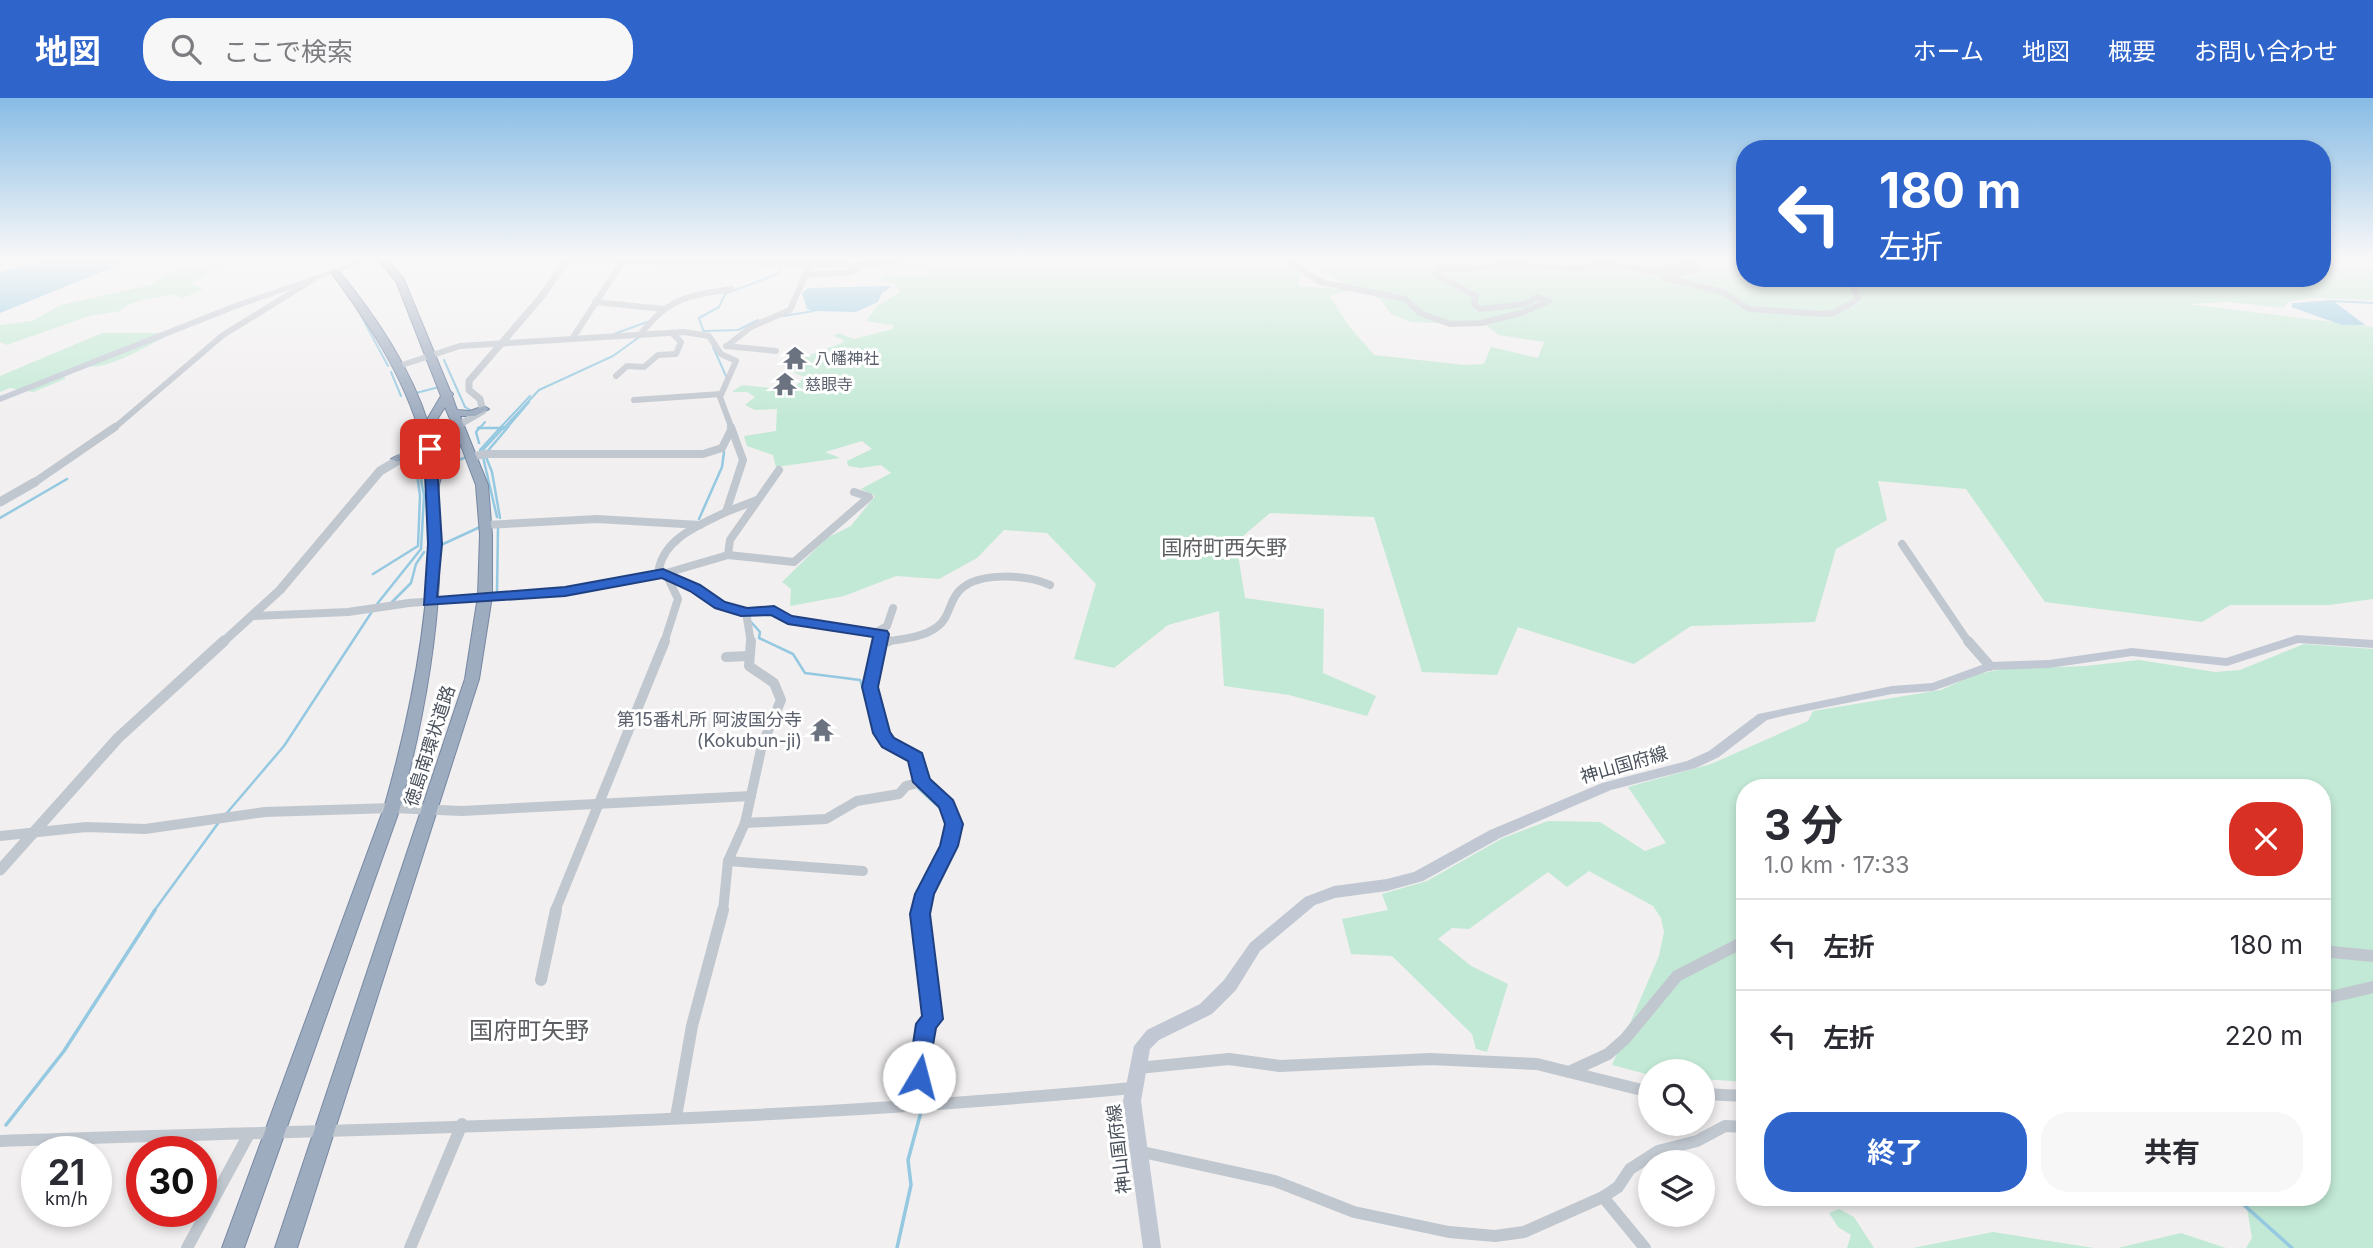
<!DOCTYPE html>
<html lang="ja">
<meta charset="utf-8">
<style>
body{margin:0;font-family:Inter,"Noto Sans JP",sans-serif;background:#f7f7f7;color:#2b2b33;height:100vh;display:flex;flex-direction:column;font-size:26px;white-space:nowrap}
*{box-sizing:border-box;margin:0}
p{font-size:23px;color:#7c7c81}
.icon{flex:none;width:38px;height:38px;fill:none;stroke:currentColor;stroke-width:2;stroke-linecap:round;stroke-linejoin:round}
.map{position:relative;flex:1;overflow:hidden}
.drawer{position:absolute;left:1736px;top:681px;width:595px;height:427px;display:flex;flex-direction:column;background:#fff;border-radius:28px;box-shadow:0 4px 10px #0003}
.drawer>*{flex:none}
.top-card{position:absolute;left:1736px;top:42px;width:595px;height:147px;border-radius:28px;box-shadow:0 4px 10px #0003;background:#2f64ca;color:#fff;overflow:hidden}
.controls{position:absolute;left:1638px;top:961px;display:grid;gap:14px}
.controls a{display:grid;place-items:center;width:77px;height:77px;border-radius:50%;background:#fff;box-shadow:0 4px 10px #0003;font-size:35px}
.speed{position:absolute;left:21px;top:1038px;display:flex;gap:14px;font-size:35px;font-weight:700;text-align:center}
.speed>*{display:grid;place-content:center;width:91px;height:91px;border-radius:50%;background:#fff;box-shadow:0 4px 10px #0003;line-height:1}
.speed small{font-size:18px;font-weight:400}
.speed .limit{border:10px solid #d22;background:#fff;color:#111}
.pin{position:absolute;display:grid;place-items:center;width:60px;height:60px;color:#fff;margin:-30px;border-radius:14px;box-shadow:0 4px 10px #0006}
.me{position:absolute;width:77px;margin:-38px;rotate:8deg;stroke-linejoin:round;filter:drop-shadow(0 0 5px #0008)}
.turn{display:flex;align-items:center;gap:24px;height:147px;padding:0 28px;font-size:32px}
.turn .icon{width:91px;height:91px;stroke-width:2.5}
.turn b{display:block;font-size:49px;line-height:60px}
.round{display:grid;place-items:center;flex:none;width:74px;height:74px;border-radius:28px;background:#f7f7f7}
.overview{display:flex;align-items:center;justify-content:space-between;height:119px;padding:0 28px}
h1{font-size:42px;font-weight:700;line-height:52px}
.cta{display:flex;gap:14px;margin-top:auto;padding:14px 28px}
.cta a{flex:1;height:80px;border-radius:28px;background:#2f64ca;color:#fff;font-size:28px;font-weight:700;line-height:80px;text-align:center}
.cta a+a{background:#f7f7f7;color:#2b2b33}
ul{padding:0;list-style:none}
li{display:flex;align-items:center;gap:21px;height:91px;padding:0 28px;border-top:2px solid #e1e1e2}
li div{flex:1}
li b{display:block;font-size:26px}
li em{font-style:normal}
header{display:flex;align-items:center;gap:42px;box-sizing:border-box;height:98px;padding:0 35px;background:#2f64ca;color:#fff}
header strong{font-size:33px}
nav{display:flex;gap:38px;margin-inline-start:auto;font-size:24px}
.search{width:490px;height:63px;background:#f7f7f7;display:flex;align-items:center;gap:18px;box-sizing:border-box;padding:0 24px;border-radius:28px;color:#7c7c81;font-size:26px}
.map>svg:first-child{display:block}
</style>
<header>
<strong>地図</strong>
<div class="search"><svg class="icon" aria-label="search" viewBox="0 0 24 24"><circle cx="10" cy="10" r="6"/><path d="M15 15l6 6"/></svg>ここで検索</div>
<nav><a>ホーム</a><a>地図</a><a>概要</a><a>お問い合わせ</a></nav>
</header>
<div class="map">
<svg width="2373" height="1150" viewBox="0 0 2373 1150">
<rect width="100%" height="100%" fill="#f1efef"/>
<g fill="#c2e9d5">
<path d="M188 160H233L191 186 204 191 181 201 176 196C160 200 129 201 120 213L89 218 7 247 0 244V227L32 223 61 207 150 187 182 169 208 161Z"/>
<path d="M923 160H1279L1301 176 1298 188 1351 192 1330 198 1348 227 1374 257 1464 267 1484 266 1491 249 1538 260 1544 244 1499 237 1486 227 1411 224 1391 216 1381 202 1322 175 1321 160H1745V180H2322V160H2373V202L2310 200 2288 204 2284 210 2228 204 2188 206 2373 229V501L2329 507H2230L2202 524 2045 504 1966 391 1878 383 1887 422 1836 451 1815 524 1691 528 1634 566 1518 529 1497 577 1422 574 1374 419 1270 415 1236 444 1245 500 1324 511 1323 575 1376 598 1367 618 1289 597 1224 588 1219 513 1168 527 1114 570 1074 561 1096 486 1047 435 1004 432 977 460 939 481 896 478 844 498 790 508 791 491 782 484 827 440 851 428 875 398 861 391 891 375 881 367 861 370 848 368 847 363 872 351 862 343 825 354 840 360 776 369 773 357 747 348 744 338 776 333 777 311 755 312 745 307 755 299 747 294H732L742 287 792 292 804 279 789 272 786 266 842 245 844 242 833 238 838 235 854 241 893 231V227L866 223 877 208 900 194 896 186 879 182 886 176 929 179 930 171 868 169Z"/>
<path d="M102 235H163L162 241C143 250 120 264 100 268 84 270 81 266 63 274L65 281 33 294 10 290 0 294V278Z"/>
<path d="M2304 546 2373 551V1150H2246L2252 1140 2245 1099H2322V690H1745V984L1703 981V973H1650V977L1612 967 1659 858 1664 834 1661 820 1653 808 1589 773 1567 789 1548 774 1469 831 1452 830 1438 841 1471 868 1508 886 1487 954 1476 951 1472 936 1392 858 1351 856 1342 821 1388 812 1382 796 1427 783 1503 740 1548 723 1600 724 1645 753 1666 745 1628 689 1711 666 1808 623 1813 613 1941 592 1974 577 2002 571 2086 568 2139 562 2215 574 2240 572Z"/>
<path d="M1839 1111 1854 1119 1874 1150H1847L1851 1137 1838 1129 1829 1115Z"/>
<path d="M1993 1134 2094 1150H1913Z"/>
<path d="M2181 1135 2226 1150H2118Z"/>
</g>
<g fill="#95c9e1">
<path d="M49 160H136L0 215V174Z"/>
<path d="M892 188 882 195 878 204 856 214 814 213 807 211 802 195 808 190Z"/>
<path d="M2332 202 2365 227H2342L2291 209 2293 205Z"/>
</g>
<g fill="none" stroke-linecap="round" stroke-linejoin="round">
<g stroke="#95c9e1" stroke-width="2">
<path d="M1294 163 1305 171"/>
<path d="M1311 175 1323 182"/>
<path d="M2331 203 2373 205"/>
<path d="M357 210 388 268"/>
<path d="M783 218 814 213"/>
<path d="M704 233 738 232 758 222"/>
<path d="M704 235 699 220 719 209 725 196 778 176 780 168 775 160"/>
<path d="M614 236 647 224"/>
<path d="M713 249 726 278"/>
<path d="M444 262 465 309 472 313"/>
<path d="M391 274 401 298"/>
<path d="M416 295 439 289"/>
<path d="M478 330H499"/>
<path d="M479 331 485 324"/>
<path d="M499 331 530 298"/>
<path d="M503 331 539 292 613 258 638 240"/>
<path d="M506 331 529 304"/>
</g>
<g stroke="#95c9e1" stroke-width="2.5">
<path d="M478 330H499"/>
<path d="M479 345 476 334 480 329"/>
<path d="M480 352 501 329"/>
<path d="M482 353 504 329"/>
<path d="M486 355 508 329"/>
<path d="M439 357 449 354"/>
<path d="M483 359 497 419"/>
<path d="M486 359 492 374 500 420"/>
<path d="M450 365 464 360"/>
<path d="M0 420 67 381"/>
<path d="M699 421 722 369 724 354"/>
<path d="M441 447 480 429"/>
<path d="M373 476 418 448 420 398 417 376 420 374"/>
<path d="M497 494 498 428"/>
<path d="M392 504 411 485 416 466 424 454"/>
<path d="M377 506 421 451 424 398 420 376 423 375"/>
<path d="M751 524 760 534 759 540 793 556 805 575 860 582 867 601"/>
<path d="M918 690 946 716"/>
<path d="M226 716 284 648 373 512"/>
<path d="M154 813 219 724"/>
<path d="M915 813 919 796 946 743"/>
</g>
<g stroke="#95c9e1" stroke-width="3.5">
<path d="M915 812 914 844 924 892"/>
<path d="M926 997 933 927"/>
<path d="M6 1027 64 953 155 812"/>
<path d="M2235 1099 2292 1150"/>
<path d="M897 1150 911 1087 908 1062 921 1014"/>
</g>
<g stroke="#7788a3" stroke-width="2">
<path id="trunk" d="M377 160H386L404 182 450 293 453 296 452 298 457 312 470 313 484 308 489 311 475 318H460L488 387 492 437V498L479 581 297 1150H275L465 581 478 498 480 437 476 387 460 345C460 361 441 371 439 387 436 416 440 452 439 483 435 560 420 636 400 710L244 1150H222L384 710C416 599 438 479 427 363 416 361 400 367 391 361 400 355 415 354 426 356L425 354C409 285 372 230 331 174L332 172H338C376 219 411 270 429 328L428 320 441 298 396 183ZM445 309 454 330 449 340 448 352 438 367 434 345 440 332 438 320Z"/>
</g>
<g stroke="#c1c7cf" stroke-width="6">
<path d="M1283 160 1320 184 1405 201 1420 215 1450 226 1481 225 1521 215 1549 203 1537 199 1525 206 1480 211 1474 206 1476 198 1435 176 1437 171H1471L1505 165 1576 171 1603 165 1655 174 1692 165 1698 168 1697 171 1662 179 1723 194 1749 211 1824 216 1834 215 1858 201 1850 180"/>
<path d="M566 162 860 167 918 160"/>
<path d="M804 177 852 174 860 167"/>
<path d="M595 204 664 211"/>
<path d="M640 237C669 199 687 198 732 191"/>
<path d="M572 241 624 161"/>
<path d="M728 247 751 229 790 212 810 166"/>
<path d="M726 248 776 253"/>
<path d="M399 268 460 248 684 234 709 238 721 256 736 263 720 299 732 331"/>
<path d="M616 278 627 268 644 269 658 257 676 256 681 244 672 235"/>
<path d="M634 302 721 296"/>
<path d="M113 331 223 237 314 181"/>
</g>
<g stroke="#c1c7cf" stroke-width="8">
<path d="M731 329 743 362 726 414C700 427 666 439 659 470L668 480 695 490 720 507 746 514 774 512 788 522 882 536 879 545"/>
<path d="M472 359 484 356H703L722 350 731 332"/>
<path d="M35 384 115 329"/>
<path d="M726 414 757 402"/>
<path d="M485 427 597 421 700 427"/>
<path d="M1902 446 1969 545"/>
<path d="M728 457 730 442 779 372"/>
<path d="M746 514 751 545"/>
<path d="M252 518 348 514 409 505 565 493 663 476 728 457 794 464 869 399 854 394"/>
<path d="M877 534 887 528 893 510"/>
<path d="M664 545 678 501 668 480"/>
<path d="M879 545C898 541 921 541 937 529 950 520 949 502 960 492 979 473 1028 477 1050 487"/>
</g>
<g stroke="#c1c7cf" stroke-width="10">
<path d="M879 543C871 571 865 620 887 643 895 651 907 654 916 659 918 667 919 679 923 685 929 694 942 698 947 707 967 739 929 782 921 813"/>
<path d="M1968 543 1990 568"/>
<path d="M878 545 889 543"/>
<path d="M726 559 748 558"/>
<path d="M745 725 826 721 857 703 899 696 906 688 922 684"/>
<path d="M0 738 86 729 145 731 265 714 392 710 462 713 751 698"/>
<path d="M728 763 863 773"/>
<path d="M555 813 665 543"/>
<path d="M723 813 728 763 745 725 762 647 781 602 774 585 749 568 751 543"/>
</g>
<g stroke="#c1c7cf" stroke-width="12">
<path d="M2322 853 2373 858"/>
<path d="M541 882 556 812"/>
<path d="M2322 901 2373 889"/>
<path d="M1138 970 1229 961 1280 968 1430 961 1537 966 1569 974 1608 956 1625 941 1677 878 1745 843"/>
<path d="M1569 974 1650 994"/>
<path d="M1703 996 1745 998"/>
<path d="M920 1009 919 979 926 926 933 921 921 812"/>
<path d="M676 1019 692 928 723 812"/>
<path d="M0 1043C377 1030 756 1026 1132 990"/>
<path d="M1138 1053 1275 1083 1354 1114 1449 1134 1495 1138 1524 1134 1603 1099 1618 1089 1630 1071 1658 1053 1697 1043 1725 1028 1745 1029"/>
<path d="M1603 1099 1645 1150"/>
<path d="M187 1150 249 1036"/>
<path d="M410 1150 462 1026"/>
</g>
<path stroke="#c1c7cf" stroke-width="7" d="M452 331 483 313 480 301 469 292V283L542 198 568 160"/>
<g stroke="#c1c7cf" stroke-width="9">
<path d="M0 404 35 384"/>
<path d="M222 545 280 492 380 373 455 329"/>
</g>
<path stroke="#c1c7cf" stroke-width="11" d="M0 772 118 640 224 543"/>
<g fill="#c1c8d3" fill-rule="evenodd">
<path d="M366 160H377L236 211 0 304V298L230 207Z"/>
<path d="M2297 537 2373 542V550L2298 545 2227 568 2132 558 2049 570 1991 572 1933 593 1892 596 1787 617 1767 622 1719 659 1696 670 1611 692 1500 740 1423 783 1387 793 1335 800 1315 807 1260 853 1236 892 1212 916 1159 942 1150 951 1141 1003 1161 1150H1143L1123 1003 1134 948 1147 932 1200 906 1224 882 1250 845 1305 799 1334 788 1387 781 1414 774 1490 732 1602 685 1687 663 1709 653 1758 616 1763 615 1892 588 1932 585 1990 564 2049 562 2132 550 2226 560Z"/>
</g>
<use href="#trunk" fill="#9eacc0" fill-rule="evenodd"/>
</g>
<linearGradient id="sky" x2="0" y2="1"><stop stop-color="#87bce5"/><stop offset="0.5" stop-color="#f9f8f8"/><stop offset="1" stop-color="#f9f8f8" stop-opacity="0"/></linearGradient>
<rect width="2373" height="321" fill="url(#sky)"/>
<path fill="#2f64ca" stroke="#1f4183" stroke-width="2" d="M430 347 436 351 442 446 437 499 565 489 663 471 700 487 725 504 747 510 774 508 792 518 887 533 889 536 878 589 890 634 894 640 922 655 930 681 953 702 963 726 958 748 934 796 930 816 943 921 936 930 926 986 919 989 911 986 908 979 916 926 922 918 910 816 915 796 940 748 945 726 939 709 913 684 908 663 882 649 873 635 862 589 873 539 788 526 771 517 741 518 715 510 690 493 662 480 565 498 424 507 428 446 424 351Z"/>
<defs>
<g id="temple-bare" transform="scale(1.89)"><path d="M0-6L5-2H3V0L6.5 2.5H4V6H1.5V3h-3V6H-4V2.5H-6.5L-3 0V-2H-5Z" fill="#6b7280" stroke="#fff" stroke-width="2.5" paint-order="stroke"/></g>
</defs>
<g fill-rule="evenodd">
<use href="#temple-bare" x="795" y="260"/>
<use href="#temple-bare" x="785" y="286"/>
<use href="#temple-bare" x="822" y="632"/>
</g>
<g text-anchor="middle" stroke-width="6" stroke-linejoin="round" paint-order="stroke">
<g font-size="16" fill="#5b616d" stroke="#fff" text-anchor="start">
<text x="815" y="266">八幡神社</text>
<text x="805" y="292">慈眼寺</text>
</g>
<g font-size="18" fill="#5b616d" stroke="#fff" text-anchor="end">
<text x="802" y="628">第15番札所 阿波国分寺<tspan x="802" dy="21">(Kokubun-ji)</tspan></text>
</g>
<g font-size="18" fill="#49505a" stroke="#fff">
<text transform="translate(430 648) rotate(-72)" y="6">徳島南環状道路</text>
<text transform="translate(1624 667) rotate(-16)" y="6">神山国府線</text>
<text transform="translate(1119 1051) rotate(-97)" y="6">神山国府線</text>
</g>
<g font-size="21" fill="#5c5e62" stroke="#fff">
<text x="1224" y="457">国府町西矢野</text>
</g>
<g font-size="24" fill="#5c5e62" stroke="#fff">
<text x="529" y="941">国府町矢野</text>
</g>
</g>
</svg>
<div class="controls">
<a><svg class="icon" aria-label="search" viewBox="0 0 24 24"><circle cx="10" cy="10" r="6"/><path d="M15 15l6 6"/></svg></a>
<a><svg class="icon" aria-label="layers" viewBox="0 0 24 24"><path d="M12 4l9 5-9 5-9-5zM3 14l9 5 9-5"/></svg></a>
</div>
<div class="speed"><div>21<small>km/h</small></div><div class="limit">30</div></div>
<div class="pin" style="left:430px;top:351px;background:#d93025"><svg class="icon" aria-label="arrive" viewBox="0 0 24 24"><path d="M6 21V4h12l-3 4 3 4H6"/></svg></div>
<svg class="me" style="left:919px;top:979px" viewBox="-20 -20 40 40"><circle r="19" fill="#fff"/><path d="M0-13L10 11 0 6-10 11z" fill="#2f64ca"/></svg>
<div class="top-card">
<div class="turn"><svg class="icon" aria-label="left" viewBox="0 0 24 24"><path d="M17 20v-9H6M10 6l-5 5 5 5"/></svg><div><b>180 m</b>左折</div></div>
</div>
<section class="drawer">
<div class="overview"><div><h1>3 分</h1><p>1.0 km · 17:33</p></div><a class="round" style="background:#d93025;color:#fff"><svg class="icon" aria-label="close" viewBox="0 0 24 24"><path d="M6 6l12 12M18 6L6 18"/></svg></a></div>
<ul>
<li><svg class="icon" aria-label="left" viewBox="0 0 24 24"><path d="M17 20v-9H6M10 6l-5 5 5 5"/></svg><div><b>左折</b></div><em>180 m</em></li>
<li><svg class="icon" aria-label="left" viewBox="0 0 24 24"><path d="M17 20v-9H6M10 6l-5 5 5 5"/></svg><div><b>左折</b></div><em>220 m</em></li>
</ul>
<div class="cta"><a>終了</a><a>共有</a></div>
</section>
</div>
